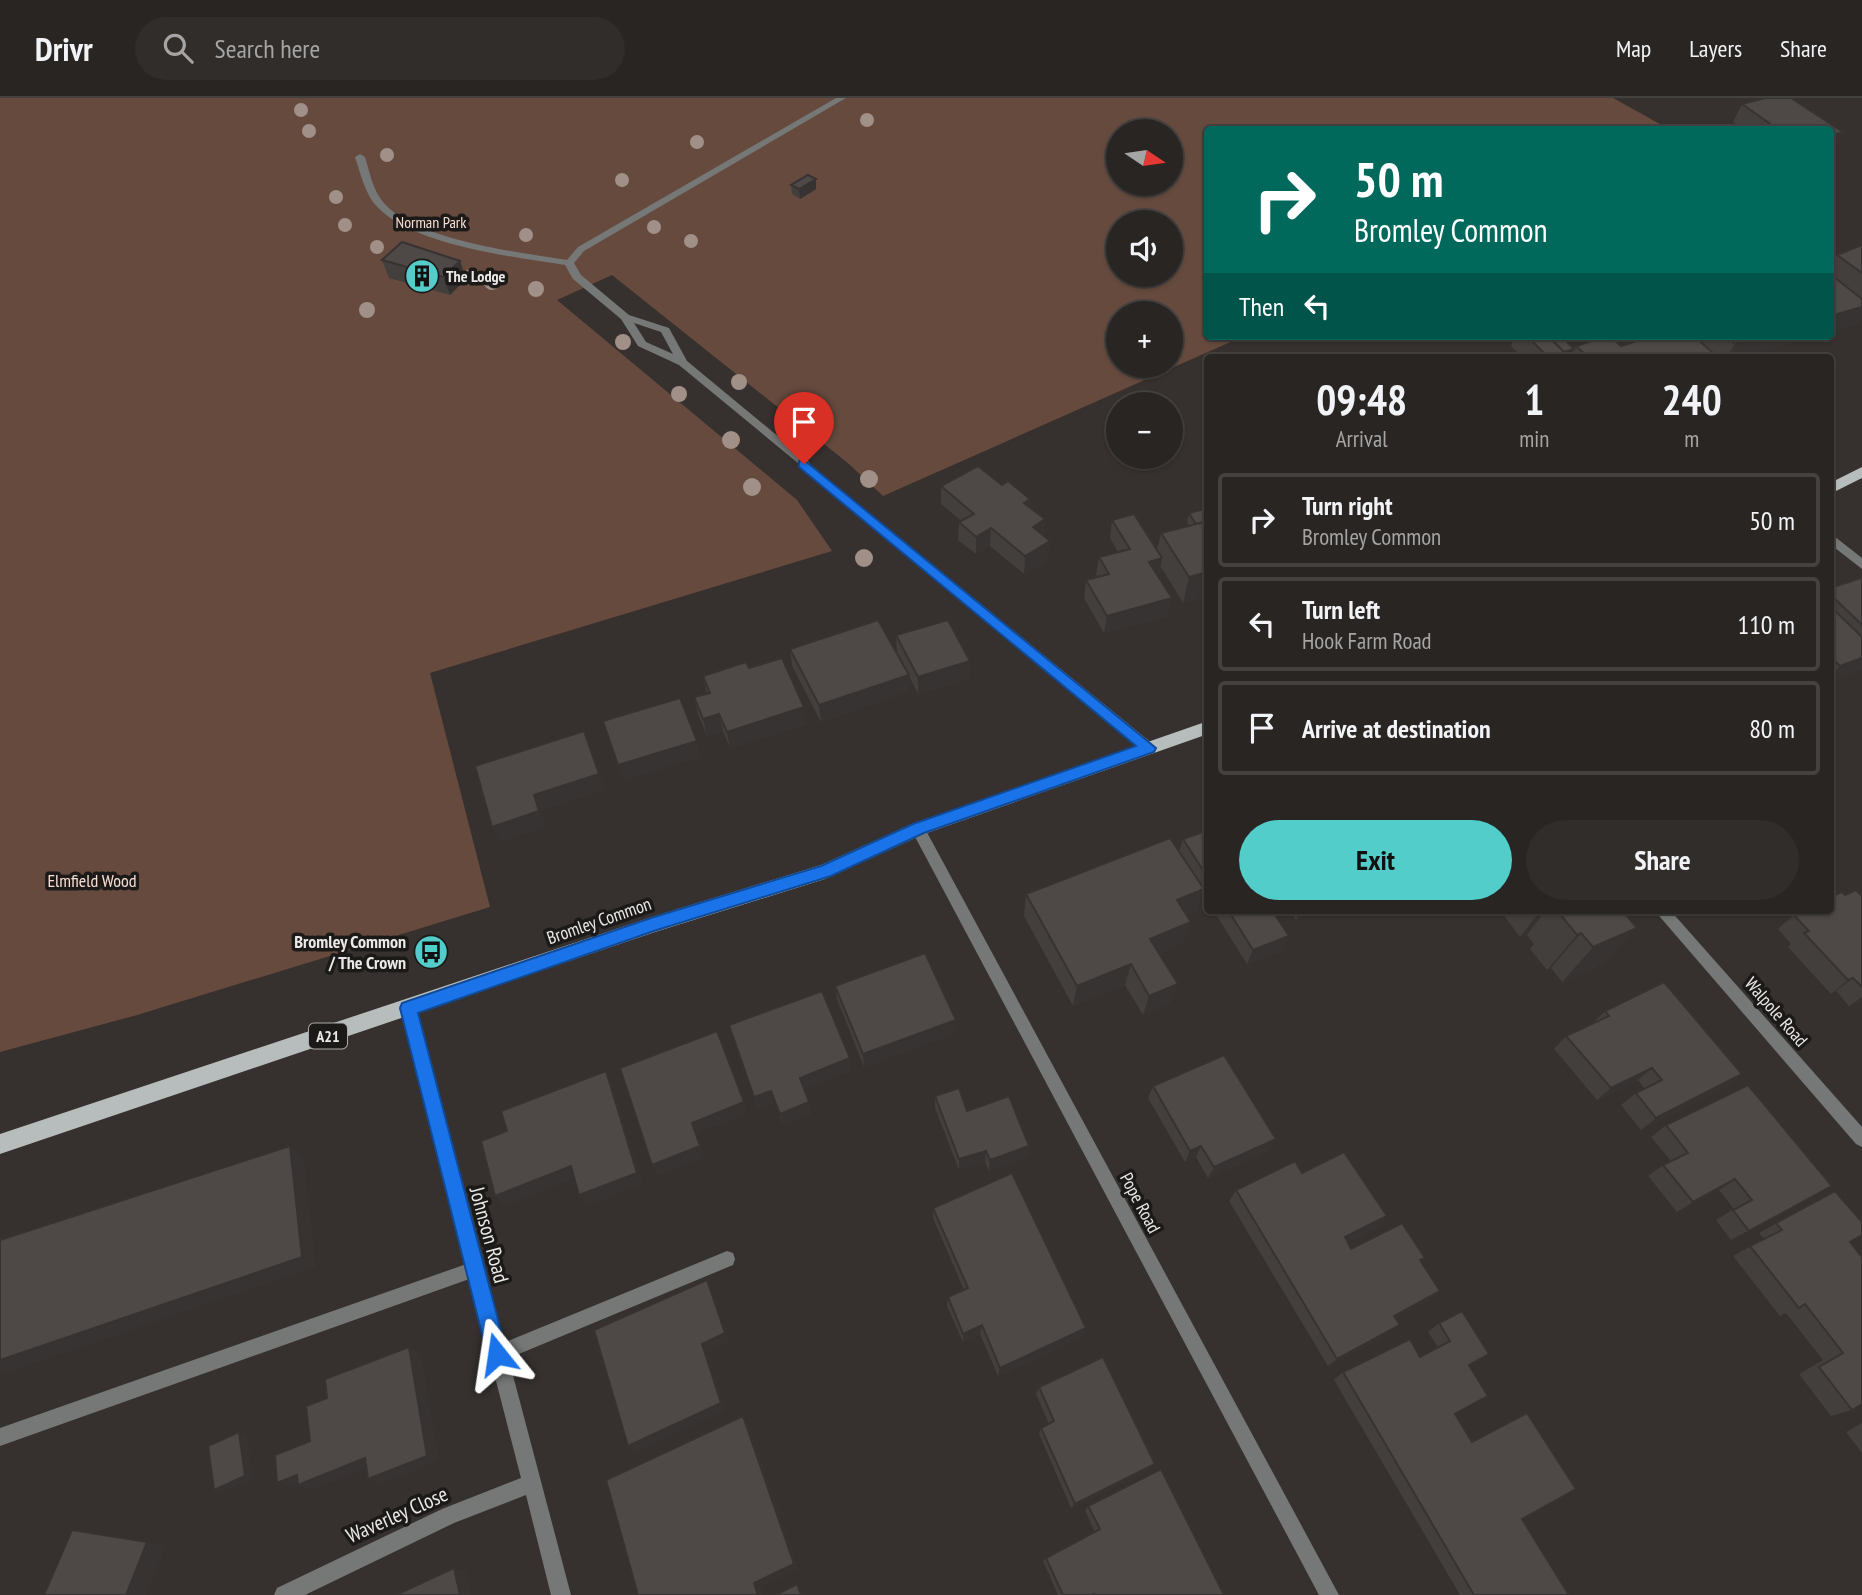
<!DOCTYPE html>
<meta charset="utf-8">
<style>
body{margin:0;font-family:"PT Sans Narrow",sans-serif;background:#302d2b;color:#f1f3f6;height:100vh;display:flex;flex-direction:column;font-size:26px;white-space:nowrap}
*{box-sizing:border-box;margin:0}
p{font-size:23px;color:#a5a5a6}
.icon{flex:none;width:38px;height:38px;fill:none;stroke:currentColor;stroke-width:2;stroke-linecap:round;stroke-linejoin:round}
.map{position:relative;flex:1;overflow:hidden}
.side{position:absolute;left:1204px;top:256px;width:630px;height:560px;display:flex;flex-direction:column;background:#282523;border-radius:7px;box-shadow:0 2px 5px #0004,0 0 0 2px #444241}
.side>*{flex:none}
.banner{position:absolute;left:1204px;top:28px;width:630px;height:214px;border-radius:7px;box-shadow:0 2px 5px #0004,0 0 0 2px #444241;background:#00695c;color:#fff;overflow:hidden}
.needle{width:46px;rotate:103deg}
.fabs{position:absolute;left:1106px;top:21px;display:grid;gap:14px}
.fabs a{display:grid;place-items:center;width:77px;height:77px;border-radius:50%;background:#282523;box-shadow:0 2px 5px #0004,0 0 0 2px #444241;font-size:35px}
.pin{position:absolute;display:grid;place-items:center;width:60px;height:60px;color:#fff;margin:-72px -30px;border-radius:50% 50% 50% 0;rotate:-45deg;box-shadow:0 0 7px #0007}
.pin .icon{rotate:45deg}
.me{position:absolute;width:77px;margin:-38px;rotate:345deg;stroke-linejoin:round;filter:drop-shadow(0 0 5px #0008)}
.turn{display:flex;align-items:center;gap:24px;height:147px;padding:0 35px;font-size:32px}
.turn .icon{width:91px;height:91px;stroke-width:2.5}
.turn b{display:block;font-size:49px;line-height:60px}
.then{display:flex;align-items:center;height:66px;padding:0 35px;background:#0003;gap:14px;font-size:26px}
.eta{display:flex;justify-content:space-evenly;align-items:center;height:119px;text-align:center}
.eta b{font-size:42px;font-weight:600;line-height:49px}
.primary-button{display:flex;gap:14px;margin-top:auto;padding:14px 35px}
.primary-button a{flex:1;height:80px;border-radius:42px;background:#53cdc9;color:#111;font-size:28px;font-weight:600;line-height:80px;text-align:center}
.primary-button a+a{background:#302d2b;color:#f1f3f6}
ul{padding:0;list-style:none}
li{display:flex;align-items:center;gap:21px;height:94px;margin:0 14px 10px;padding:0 21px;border:4px solid #444241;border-radius:7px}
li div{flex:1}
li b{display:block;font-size:26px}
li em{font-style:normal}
header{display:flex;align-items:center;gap:42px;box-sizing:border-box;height:98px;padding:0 35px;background:#282523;border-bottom:2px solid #444241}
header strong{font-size:33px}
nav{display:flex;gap:38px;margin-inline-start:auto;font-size:24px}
.search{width:490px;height:63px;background:#302d2b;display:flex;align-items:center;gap:18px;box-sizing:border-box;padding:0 24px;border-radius:38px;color:#a5a5a6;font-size:26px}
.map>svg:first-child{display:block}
</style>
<header>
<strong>Drivr</strong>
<div class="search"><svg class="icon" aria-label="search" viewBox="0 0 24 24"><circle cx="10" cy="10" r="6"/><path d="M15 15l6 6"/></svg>Search here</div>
<nav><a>Map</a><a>Layers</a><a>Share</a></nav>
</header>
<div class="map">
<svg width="1862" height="1497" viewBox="0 0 1862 1497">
<rect width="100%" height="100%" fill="#36312f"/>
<path fill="#664a3e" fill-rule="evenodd" d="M0 0H1613L1669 31 1208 32V238H1244L883 398 849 366 612 177 557 202 797 402 832 453 430 575 490 809 137 917 0 954ZM1118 33H1171V86H1118ZM1118 124H1171V177H1118ZM1118 215H1171V268H1118Z"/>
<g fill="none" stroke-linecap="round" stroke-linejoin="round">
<g fill="#757877" fill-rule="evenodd">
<path d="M836 0H846L584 153 574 165 581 177 629 217 669 230 687 263 808 363 810 366 804 370 679 267 638 248 621 221 573 181 565 167C514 159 406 147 373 104 364 91 360 74 355 59L360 56 365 59C369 72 372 88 380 100 408 142 519 154 567 162L578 149ZM634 225 661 234 673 256 646 244Z"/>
<path d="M727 1153 733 1155 735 1161 733 1167 497 1265 491 1262 488 1256 491 1250Z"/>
<path d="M475 1163 481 1165 483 1171 481 1177 475 1179 0 1348V1330Z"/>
</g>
<g fill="#757877" fill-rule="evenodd">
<path d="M804 362 1153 646 1155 650 1153 654H1143L800 369 798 366Z"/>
<path d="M1830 435 1862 460V471L1830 446Z"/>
<path d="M918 725 923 727 1339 1497H1319L913 735 911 731 913 727Z"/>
<path d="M1654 812H1670L1862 1029V1049L1856 1046Z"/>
<path d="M408 903 413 905 416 910 571 1497H551L526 1397 454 1425 305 1497H274L277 1490 442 1411 521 1380 400 910 403 905Z"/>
</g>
<g fill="#b7bdbc" fill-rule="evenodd">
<path d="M1862 369V380L1830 396V385Z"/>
<path d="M1208 623V636L924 736 825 781 655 834 0 1056V1036L655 818 821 767 912 726Z"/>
</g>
</g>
<g fill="#a19088">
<circle cx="301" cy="12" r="7"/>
<circle cx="867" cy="22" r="7"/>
<circle cx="309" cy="33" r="7"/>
<circle cx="697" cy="44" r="7"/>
<circle cx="387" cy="57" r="7"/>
<circle cx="622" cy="82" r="7"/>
<circle cx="336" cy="99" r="7"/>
<circle cx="345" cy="127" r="7"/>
<circle cx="654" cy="129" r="7"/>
<circle cx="526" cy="137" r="7"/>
<circle cx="691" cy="143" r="7"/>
<circle cx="377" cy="149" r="7"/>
<circle cx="471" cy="179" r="8"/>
<circle cx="492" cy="184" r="8"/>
<circle cx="536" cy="191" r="8"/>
<circle cx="367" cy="212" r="8"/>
<circle cx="623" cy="244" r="8"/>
<circle cx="739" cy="284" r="8"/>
<circle cx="679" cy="296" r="8"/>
<circle cx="797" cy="322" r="8"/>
<circle cx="731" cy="342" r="9"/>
<circle cx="869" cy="381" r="9"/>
<circle cx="752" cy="389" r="9"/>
<circle cx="864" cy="460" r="9"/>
</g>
<g fill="#433f3d">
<path d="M1765 0H1791L1843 34 1833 53H1830V32H1743L1733 24 1742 6Z"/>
<path d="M791 87 816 91 800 101 792 96Z"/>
<path d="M1862 147V218L1858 225 1830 233V167L1837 157Z"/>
<path d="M382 162 460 163 466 181 450 197 389 180Z"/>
<path d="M1515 238H1561L1574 251 1576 248H1621L1632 245 1636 238H1802L1799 243 1741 259H1719L1699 242H1698L1713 255 1711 259H1522L1511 248Z"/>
<path d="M1002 387 1030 401V409L1045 421 1043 437 1049 461 1024 476 990 448 976 456 958 442 959 424 961 423 941 406V388Z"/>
<path d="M1208 410V504L1205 505 1202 499 1183 505 1161 469 1159 477 1158 478 1168 518 1104 535 1084 500 1086 482 1098 479 1096 477 1099 459 1118 454 1110 440 1112 422 1157 452 1161 435 1189 428 1187 424 1189 415Z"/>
<path d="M1862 481V571L1830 583V490Z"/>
<path d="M896 537 970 563 969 580 918 596 909 578V593L821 624 792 568 790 551 903 565 897 554Z"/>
<path d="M749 570 806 626 730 650 723 633 707 638 698 616 694 599 707 596 703 578Z"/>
<path d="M1208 732V803L1202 795 1196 813 1187 816 1184 845 1159 855 1171 905 1143 917 1125 887 1073 908 1024 818 1026 796 1179 753 1183 741Z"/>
<path d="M1845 797 1862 798V902L1849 908 1836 893 1831 896 1788 849 1791 846 1778 831 1794 817Z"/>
<path d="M1213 812H1272L1282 853 1247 866Z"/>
<path d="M1289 812H1319L1296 822Z"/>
<path d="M1505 812H1622L1604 865 1562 884 1551 870 1547 872 1530 851 1534 846 1527 837 1520 839 1505 819 1508 815Z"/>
<path d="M835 888 956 922 955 935 864 969 837 901Z"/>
<path d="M1605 913 1742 976 1726 988 1641 1032 1621 1007 1636 995 1644 990 1638 982 1597 1002 1554 951 1566 938 1592 926Z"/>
<path d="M729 927 851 973 804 991 809 1004 811 1016 783 1027 775 1005 758 1011Z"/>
<path d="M1153 988 1276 1041 1268 1053 1208 1080 1196 1059 1185 1064 1148 1000Z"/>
<path d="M935 998 967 1013 1029 1048 1027 1059 989 1073 985 1064 959 1072 935 1010Z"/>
<path d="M1666 1027 1832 1088 1731 1142 1716 1122 1734 1111 1719 1092 1677 1114 1648 1078 1663 1067 1671 1063 1651 1039Z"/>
<path d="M1302 1075 1387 1118 1377 1129 1347 1144 1351 1151 1421 1163 1440 1193 1429 1202 1395 1220 1389 1236 1328 1268 1229 1103 1236 1092Z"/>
<path d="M1835 1093 1850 1144 1852 1312 1831 1318 1799 1276 1823 1262 1786 1215 1780 1218 1733 1158 1764 1141 1759 1135Z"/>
<path d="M933 1110 1086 1230 1083 1238 998 1278 980 1236 963 1244 947 1208 948 1199 964 1192 933 1120Z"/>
<path d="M1439 1225 1470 1268 1455 1316 1472 1343 1527 1315 1522 1421 1569 1497H1460L1334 1282 1343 1274 1420 1259 1438 1249 1428 1234Z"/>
<path d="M1039 1289 1149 1372 1071 1410 1039 1336 1041 1330 1049 1326 1036 1296Z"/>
<path d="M1862 1325V1355L1846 1334Z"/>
<path d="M1088 1408 1224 1497H1058L1043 1463 1046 1460 1095 1434 1085 1413Z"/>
</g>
<g fill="#373332">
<path d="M1843 34 1833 53H1830V38Z"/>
<path d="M816 81V91L800 101 799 91Z"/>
<path d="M460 163 466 181 450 197 443 179Z"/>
<path d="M1862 209V218L1858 225 1830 233V218Z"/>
<path d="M1762 238H1802L1799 243 1741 259H1727L1735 246Z"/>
<path d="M1574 251 1570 259 1557 255Z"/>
<path d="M1030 401 1029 418 1024 405Z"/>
<path d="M1045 421 1043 439 1033 429Z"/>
<path d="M991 430 990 448 976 456V439Z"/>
<path d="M1050 443 1049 461 1024 476 1025 458Z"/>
<path d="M1162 460 1159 477 1145 481 1149 464Z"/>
<path d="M1208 474 1202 499 1183 505 1189 479Z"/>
<path d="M1172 500 1168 518 1104 535 1107 518Z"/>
<path d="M1862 560V571L1830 583V578L1840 568Z"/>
<path d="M970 563 969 580 918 596V579Z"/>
<path d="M909 577V593L821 624 819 607Z"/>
<path d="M804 609 806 626 730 650 727 634Z"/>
<path d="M719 616 723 633 707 638 703 621Z"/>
<path d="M584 633 605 692 541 713 546 729 500 744 492 729 534 697Z"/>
<path d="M697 643 701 659 623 683 618 667Z"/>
<path d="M1204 791 1196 813 1171 823 1177 802Z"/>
<path d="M1301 812H1319L1296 822Z"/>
<path d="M1541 812H1546L1527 837 1520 839Z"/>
<path d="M1191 824 1184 845 1144 861 1150 841Z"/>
<path d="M1637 830 1604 865 1562 884 1593 849Z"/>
<path d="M1581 835 1551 870 1547 872 1577 837Z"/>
<path d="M1289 838 1282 853 1247 866 1253 852Z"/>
<path d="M1131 866 1125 887 1073 908 1077 888Z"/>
<path d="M1853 880 1836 893 1831 896 1848 882Z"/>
<path d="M1178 886 1171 905 1143 917 1149 898Z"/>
<path d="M1862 899V902L1849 908Z"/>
<path d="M956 922 955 935 864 969 863 956Z"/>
<path d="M850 960 851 973 802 992 800 980Z"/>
<path d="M1652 970 1638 982 1597 1002 1611 990Z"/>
<path d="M606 973 612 986 643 1086 587 1108 579 1097Z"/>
<path d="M1742 976 1726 988 1641 1032 1656 1020Z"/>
<path d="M771 993 775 1005 758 1011 754 999Z"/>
<path d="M744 1004 747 1016 697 1036 705 1059 657 1078 652 1067 692 1025Z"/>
<path d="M809 1004 811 1016 783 1027 780 1016Z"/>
<path d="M1276 1041 1268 1053 1208 1080 1214 1069Z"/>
<path d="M290 1048 304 1059 316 1169 0 1277V1262Z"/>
<path d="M1029 1048 1027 1059 989 1073 990 1062Z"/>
<path d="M1201 1048 1196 1059 1185 1064 1190 1053Z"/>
<path d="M986 1053 985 1064 959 1072V1061Z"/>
<path d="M571 1068 578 1079 504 1109 495 1098Z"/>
<path d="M1735 1081 1719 1092 1677 1114 1693 1104Z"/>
<path d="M1387 1118 1377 1129 1336 1149 1345 1139Z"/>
<path d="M707 1182 711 1191 729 1243 707 1254 726 1312 635 1354 628 1348 702 1246Z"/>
<path d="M1440 1193 1429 1202 1384 1226 1394 1218Z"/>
<path d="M982 1227 980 1236 963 1244V1236Z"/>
<path d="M1400 1227 1389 1236 1328 1268 1337 1261Z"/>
<path d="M1086 1230 1083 1238 998 1278 1000 1270Z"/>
<path d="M409 1249 421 1256 439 1363 381 1386 368 1381Z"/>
<path d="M743 1318 749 1328 799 1471 761 1489 763 1497H758L754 1485Z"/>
<path d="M239 1334 247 1337 253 1381 222 1394 214 1392Z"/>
<path d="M365 1360 378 1366 313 1392 299 1388 293 1390 277 1385 297 1377Z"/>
<path d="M1155 1366 1149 1372 1071 1410 1075 1406Z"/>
<path d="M147 1444 166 1448 147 1497H126Z"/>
<path d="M454 1470 466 1474 471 1497H460Z"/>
<path d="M797 1486 801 1490 804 1497H801Z"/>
</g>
<g fill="#4e4947" stroke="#373332" stroke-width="2">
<path d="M1765 0H1791L1843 34 1830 38V32H1779L1742 6Z"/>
<path d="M808 77 816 81 799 91 791 87Z"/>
<path d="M402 144 460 163 443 179 382 162Z"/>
<path d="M1862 147V175L1837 157Z"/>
<path d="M1830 176 1862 201V209L1830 218Z"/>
<path d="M1527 238H1548L1570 259H1530L1544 255Z"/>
<path d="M1548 238H1561L1574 251 1564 254Z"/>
<path d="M1608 238H1610L1621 248 1652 238H1694L1713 255 1701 259H1588L1576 248Z"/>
<path d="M1726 238H1762L1735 246Z"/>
<path d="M978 368 1002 387 1008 383 1030 401 1024 405 1045 421 1033 429 1050 443 1025 458 991 430 976 439 959 424 974 416 941 388Z"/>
<path d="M1208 410V423L1196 426 1189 415Z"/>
<path d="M1134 416 1162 460 1149 464 1172 500 1107 518 1086 482 1109 476 1099 459 1130 451 1112 422Z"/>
<path d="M1208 423V474L1189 479 1161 435Z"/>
<path d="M1861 480 1862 481V527L1830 496V490Z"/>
<path d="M1830 508 1862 539V560L1840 568 1830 558Z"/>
<path d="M878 522 909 577 819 607 790 551Z"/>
<path d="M948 522 970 563 918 579 896 537Z"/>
<path d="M782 560 804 609 727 634 719 616 703 621 694 599 710 595 703 578 746 564 749 570Z"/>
<path d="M680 600 697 643 618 667 603 623Z"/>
<path d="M584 633 599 676 534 697 539 713 492 729 475 668Z"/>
<path d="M1208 732V780L1183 741Z"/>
<path d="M1170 740 1204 791 1177 802 1191 824 1150 841 1178 886 1149 898 1131 866 1077 888 1026 796Z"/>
<path d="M1856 792 1862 798V889L1853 880 1848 882 1804 835 1809 833 1794 817 1804 812H1830V799L1842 794 1845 797Z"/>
<path d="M1228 812H1272L1289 838 1253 852Z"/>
<path d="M1565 812H1622L1637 830 1593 849 1581 835 1577 837 1559 815Z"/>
<path d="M925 855 956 922 863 956 835 888Z"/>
<path d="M1664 884 1742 976 1656 1020 1636 995 1662 982 1652 970 1611 990 1566 938 1609 918 1605 913Z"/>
<path d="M822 893 850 960 800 980 809 1004 780 1016 771 993 754 999 729 927Z"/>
<path d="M717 933 744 1004 692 1025 700 1048 652 1067 620 970Z"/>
<path d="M1224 957 1276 1041 1214 1069 1201 1048 1190 1053 1153 988Z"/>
<path d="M606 973 637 1075 579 1097 571 1068 495 1098 481 1043 507 1033 501 1013Z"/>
<path d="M1748 987 1832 1088 1749 1133 1733 1112 1752 1102 1735 1081 1693 1104 1663 1067 1688 1055 1666 1027Z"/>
<path d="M959 990 967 1013 1009 998 1029 1048 990 1062 986 1053 959 1061 935 998Z"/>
<path d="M290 1048 302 1159 0 1262V1142Z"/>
<path d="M1344 1054 1387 1118 1345 1139 1351 1151 1402 1125 1425 1160 1420 1162 1440 1193 1394 1218 1400 1227 1337 1261 1236 1092 1295 1063 1302 1075Z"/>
<path d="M1012 1075 1086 1230 1000 1270 982 1227 963 1236 948 1199 968 1190 933 1110Z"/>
<path d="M1835 1093 1862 1124V1137L1850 1144 1862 1159V1306L1852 1312 1819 1269 1843 1255 1805 1206 1799 1210 1750 1148 1782 1132 1776 1125Z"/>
<path d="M707 1182 725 1235 702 1246 721 1305 628 1348 594 1232Z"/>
<path d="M1462 1213 1489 1256 1469 1267 1488 1298 1455 1316 1472 1344 1527 1315 1576 1391 1522 1421 1569 1497H1474L1343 1274 1410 1241 1420 1259 1450 1243 1439 1225Z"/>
<path d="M409 1249 427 1358 368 1381 365 1360 298 1387 297 1377 277 1385 275 1357 310 1343 306 1308 327 1300 325 1281Z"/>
<path d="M1103 1259 1155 1366 1075 1406 1041 1330 1054 1323 1039 1289Z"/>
<path d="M743 1318 794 1466 754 1485 758 1497H638L606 1382Z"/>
<path d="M239 1334 245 1378 214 1392 208 1348Z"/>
<path d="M1161 1371 1224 1497H1094V1496L1092 1497H1063L1046 1460 1100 1431 1088 1408Z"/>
<path d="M72 1432 147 1444 126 1497H44Z"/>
<path d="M454 1470 460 1497H396Z"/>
<path d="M797 1486 801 1497H776Z"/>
</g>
<path fill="#1a73e8" stroke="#114b97" stroke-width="2" d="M804 362 1156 650 1154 654 924 735 831 778 654 833 418 915 507 1256 504 1263 497 1266 490 1263 487 1256 400 910 402 905 654 819 821 768 913 726 1136 648 799 369V363Z"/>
<defs>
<g id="building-disc" transform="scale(1.75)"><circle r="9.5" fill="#53cdc9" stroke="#1c1a19"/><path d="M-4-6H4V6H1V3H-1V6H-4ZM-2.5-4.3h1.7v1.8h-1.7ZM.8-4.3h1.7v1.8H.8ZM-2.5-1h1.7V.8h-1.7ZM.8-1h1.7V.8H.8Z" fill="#111"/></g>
<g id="bus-disc" transform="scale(1.75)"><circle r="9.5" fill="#53cdc9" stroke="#1c1a19"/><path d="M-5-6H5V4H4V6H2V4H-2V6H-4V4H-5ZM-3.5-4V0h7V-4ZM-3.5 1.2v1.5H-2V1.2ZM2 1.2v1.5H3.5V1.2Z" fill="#111"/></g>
</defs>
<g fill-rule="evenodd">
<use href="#building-disc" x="422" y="178"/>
<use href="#bus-disc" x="431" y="854"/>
</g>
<g text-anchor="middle" stroke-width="7" stroke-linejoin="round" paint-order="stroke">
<g font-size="16" fill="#f8ddd1" stroke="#1c1a19">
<text x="431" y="130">Norman Park</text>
</g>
<g font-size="16" font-weight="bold" fill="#ebe9e7" stroke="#1c1a19" text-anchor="start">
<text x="446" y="184">The Lodge</text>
</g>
<rect fill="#1c1a19" stroke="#adaba9" stroke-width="2" x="309" y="925.5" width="38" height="25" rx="5"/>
<g font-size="16" font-weight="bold" fill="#ebe9e7">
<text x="328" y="944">A21</text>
</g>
<g font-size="18" fill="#f8ddd1" stroke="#1c1a19">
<text x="92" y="789">Elmfield Wood</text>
</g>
<g font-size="18" fill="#ebe9e7" stroke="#1c1a19">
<text transform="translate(599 823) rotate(-19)" y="6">Bromley Common</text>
<text transform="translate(1776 914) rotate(49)" y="6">Walpole Road</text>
<text transform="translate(1140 1105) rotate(62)" y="6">Pope Road</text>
</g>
<g font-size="18" font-weight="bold" fill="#ebe9e7" stroke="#1c1a19" text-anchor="end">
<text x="406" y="850">Bromley Common<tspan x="406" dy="21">/ The Crown</tspan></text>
</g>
<g font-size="21" fill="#ebe9e7" stroke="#1c1a19">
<text transform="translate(489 1137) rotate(75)" y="7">Johnson Road</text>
<text transform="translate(397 1417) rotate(-24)" y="7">Waverley Close</text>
</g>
</g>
</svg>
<div class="fabs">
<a><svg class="needle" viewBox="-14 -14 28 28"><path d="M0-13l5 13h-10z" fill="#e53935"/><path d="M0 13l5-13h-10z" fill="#a5a5a6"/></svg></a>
<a><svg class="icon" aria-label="sound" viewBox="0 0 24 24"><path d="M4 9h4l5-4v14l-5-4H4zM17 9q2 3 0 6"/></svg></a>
<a>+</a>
<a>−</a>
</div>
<div class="pin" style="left:804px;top:366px;background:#d93025"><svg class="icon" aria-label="arrive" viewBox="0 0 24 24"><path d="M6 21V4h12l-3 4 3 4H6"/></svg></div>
<svg class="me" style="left:497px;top:1256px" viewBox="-20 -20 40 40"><path d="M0-17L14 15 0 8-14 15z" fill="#1a73e8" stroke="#fff" stroke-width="4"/></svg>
<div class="banner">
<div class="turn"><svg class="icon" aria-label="right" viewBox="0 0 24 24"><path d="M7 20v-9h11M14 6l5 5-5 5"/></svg><div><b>50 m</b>Bromley Common</div></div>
<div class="then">Then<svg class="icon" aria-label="left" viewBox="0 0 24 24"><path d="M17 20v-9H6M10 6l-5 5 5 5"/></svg></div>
</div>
<section class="side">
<div class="eta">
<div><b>09:48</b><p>Arrival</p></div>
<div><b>1</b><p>min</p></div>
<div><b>240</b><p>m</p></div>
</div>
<ul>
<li><svg class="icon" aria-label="right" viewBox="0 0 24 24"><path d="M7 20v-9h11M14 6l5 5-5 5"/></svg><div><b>Turn right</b><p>Bromley Common</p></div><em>50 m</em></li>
<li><svg class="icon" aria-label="left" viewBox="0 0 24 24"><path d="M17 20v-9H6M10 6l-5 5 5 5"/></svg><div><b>Turn left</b><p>Hook Farm Road</p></div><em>110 m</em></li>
<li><svg class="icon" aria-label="arrive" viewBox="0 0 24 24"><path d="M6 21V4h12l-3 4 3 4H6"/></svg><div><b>Arrive at destination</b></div><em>80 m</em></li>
</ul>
<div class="primary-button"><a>Exit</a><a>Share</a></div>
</section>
</div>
